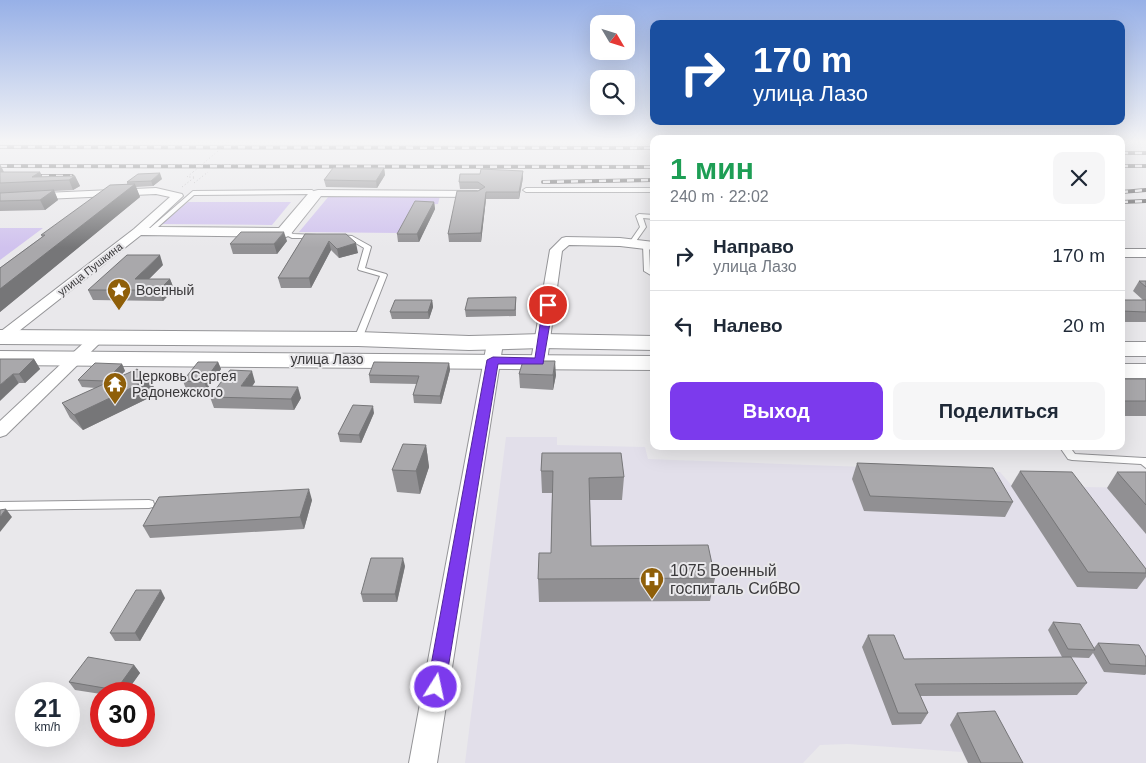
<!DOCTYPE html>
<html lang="ru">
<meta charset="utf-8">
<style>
body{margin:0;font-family:Arial,sans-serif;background:#f6f6f7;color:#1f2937;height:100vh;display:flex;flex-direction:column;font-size:19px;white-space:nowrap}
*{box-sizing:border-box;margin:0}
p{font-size:16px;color:#747a83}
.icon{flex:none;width:28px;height:28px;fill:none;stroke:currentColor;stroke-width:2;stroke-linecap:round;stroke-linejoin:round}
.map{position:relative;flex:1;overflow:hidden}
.panel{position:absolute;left:650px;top:135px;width:475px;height:315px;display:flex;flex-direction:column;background:#fff;border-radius:10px;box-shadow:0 5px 20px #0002}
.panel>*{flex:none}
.hud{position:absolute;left:650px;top:20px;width:475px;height:105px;border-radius:10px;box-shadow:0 5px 20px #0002;background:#1a4fa0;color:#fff;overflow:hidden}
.needle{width:32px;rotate:128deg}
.fabs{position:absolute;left:590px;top:15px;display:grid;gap:10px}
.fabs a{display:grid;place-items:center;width:45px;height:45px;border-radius:10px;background:#fff;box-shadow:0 5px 20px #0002;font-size:25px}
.speed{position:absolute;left:15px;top:682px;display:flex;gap:10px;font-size:25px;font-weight:700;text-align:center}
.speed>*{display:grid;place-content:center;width:65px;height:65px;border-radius:50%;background:#fff;box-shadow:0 5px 20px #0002;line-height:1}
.speed small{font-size:12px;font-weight:400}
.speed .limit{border:8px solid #d22;background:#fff;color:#111}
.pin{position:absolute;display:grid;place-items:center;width:42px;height:42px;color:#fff;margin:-21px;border:2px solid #fff;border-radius:50%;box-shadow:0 1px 5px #0007}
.me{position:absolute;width:55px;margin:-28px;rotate:10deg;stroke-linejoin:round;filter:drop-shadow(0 0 4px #0008)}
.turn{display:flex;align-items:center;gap:18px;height:105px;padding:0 20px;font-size:22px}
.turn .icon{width:65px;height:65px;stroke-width:2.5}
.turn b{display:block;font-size:35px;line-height:42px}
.round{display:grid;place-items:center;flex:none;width:52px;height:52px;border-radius:10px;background:#f6f6f7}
.overview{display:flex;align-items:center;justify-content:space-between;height:85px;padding:0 20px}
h1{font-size:30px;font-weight:800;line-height:38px;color:#1e9e55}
.button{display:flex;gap:10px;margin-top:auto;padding:10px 20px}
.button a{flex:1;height:58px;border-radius:10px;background:#7c3aed;color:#fff;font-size:20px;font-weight:800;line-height:58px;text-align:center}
.button a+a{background:#f6f6f7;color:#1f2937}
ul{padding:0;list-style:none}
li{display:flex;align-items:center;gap:15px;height:70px;padding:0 20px;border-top:1px solid #e0e1e3}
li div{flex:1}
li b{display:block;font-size:19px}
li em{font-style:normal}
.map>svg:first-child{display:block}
</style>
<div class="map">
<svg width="1146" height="763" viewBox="0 0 1146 763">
<rect width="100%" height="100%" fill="#e9e8eb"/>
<path fill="#e2dfea" d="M506 437H557V445L645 447 648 459 1000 472 1012 486 1146 488V763H968L962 752 848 744 820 745 803 763H465Z"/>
<g fill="#d0c2ee">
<path d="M329 196H440L438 204 414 205 399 233 299 232Z"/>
<path d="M188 202H291L272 225 162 224Z"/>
<path d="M0 228H43L0 260Z"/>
</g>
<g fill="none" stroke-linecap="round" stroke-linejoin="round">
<g stroke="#949497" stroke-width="2">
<g id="lane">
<path d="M654 188V192H526L523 190 526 188Z"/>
<path d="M312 190 315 192 285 229 293 234 317 235 318 236 315 238H292L280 232 152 231 149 229 193 191ZM308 194 279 228 158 227 194 195Z"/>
<path d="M639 214 654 215V219L643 218 646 227 634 244H630L629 243 640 227 636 216Z"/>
<path d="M338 235 352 236 370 246 371 247 365 268 386 274 387 275 362 339 358 341 354 339 380 276 359 270 358 269 364 248 349 239 336 238 335 237Z"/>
<path d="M646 243 649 245 650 270 654 272V277L644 271 643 245Z"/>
<path d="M1059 446H1069L1075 454 1144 458H1146V468L1141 464 1072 460 1068 459Z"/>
<path d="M149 500 153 501 154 504 153 507 149 508 0 510V502Z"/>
</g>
</g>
<g stroke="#949497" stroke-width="2">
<g id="street">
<path d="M156 188 182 194 183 196 149 228 283 229 314 191 318 190 477 191 482 194 477 197 321 196 290 235 286 237 141 235 5 342 0 343V332L134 229 170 197 156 194 0 201V195Z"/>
<path d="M566 237 620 238 654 242V250L620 246 569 245 562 251 547 361 545 364H533L531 361 550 250 562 238Z"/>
<rect x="1121" y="249" width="25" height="8"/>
<path d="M97 334 102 335 104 338 102 341 6 435 0 437V421L92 335Z"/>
<path d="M495 338 500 340 503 343 437 763H409L487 343 490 340Z"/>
</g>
</g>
<g stroke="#949497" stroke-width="2">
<g id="secondary">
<path d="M0 330 358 332 469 336 542 334 654 336V350L542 348 469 350 358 346 0 344Z"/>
<rect x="1121" y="342" width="25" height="14"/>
<path d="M0 351 654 356V370L0 365Z"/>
<rect x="1121" y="364" width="25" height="14"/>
</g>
</g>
<g stroke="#a8a7a9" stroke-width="1" stroke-dasharray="1 2.5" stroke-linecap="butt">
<path d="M166 165H238"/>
<path d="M194 183 208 172"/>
<path d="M182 187 195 177H187L193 172"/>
</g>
<use href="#lane" fill="#fff" fill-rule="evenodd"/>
<use href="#street" fill="#fff" fill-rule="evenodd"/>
<use href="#secondary" fill="#fff" fill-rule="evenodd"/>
<g stroke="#535254" stroke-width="4">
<g id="rail">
<path d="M0 147 654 148"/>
<path d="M1121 153H1146"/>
<path d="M0 166 654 167"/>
<path d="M1121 166H1146"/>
<path d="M0 176H72"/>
<path d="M543 182 654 180"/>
<path d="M1121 192 1146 190"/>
<path d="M1121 202 1146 201"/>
</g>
</g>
<use href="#rail" stroke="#e9e8eb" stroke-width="2.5" stroke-dasharray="7" stroke-linecap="butt"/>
<path stroke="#a8a7a9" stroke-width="1" stroke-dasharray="1 2.5" stroke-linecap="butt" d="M193 172 230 141"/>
</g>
<g fill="#919093">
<path d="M369 141H406L405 142H369Z"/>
<path d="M0 164 4 172H40L42 177 75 176 80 186 73 190 54 191 58 200 45 210 0 211Z"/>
<path d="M384 168 385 175 377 188 326 187 324 180Z"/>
<path d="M523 178 519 199H486L481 242H449L448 234 478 191 480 190 479 189H460L459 182Z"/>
<path d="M162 179 153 186 136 187 140 197 0 312V268L42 237 41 235 127 184V182Z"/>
<path d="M434 202 435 209 419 242H398L397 234Z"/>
<path d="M305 234H346L358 253 339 258 331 250 311 288H281L278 278Z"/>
<path d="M287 241 277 254H233L230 244Z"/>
<path d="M163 265 149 279H170L174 289 163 301 93 300 88 290Z"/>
<path d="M1139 281H1146V322H1121V300H1143L1133 291Z"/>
<path d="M516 297V316L466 317 465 310Z"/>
<path d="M432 300 433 307 429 319H392L390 312Z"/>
<path d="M0 359H34L40 369 25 383H19Z"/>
<path d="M218 362 221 369 207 389H186L183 381Z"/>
<path d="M449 363 450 370 441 404 414 403 413 395 417 384 370 383 369 375Z"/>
<path d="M122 364 125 371 119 377 150 379 157 394 83 430 70 418 62 403 96 388 82 387 78 380Z"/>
<path d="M519 374 556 375 553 390 520 388Z"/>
<rect x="1121" y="379" width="25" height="37"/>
<path d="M255 382 252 386 301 398 294 410 214 408 210 397Z"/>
<path d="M374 413 361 443 340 442 338 434Z"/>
<path d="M426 445 429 467 420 494 397 492 392 470Z"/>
<path d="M542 453 624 477 622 500H590L591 546 715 578 710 601 539 602 538 579 551 553 552 493H542L541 471Z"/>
<path d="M857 463 1013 502 1005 517 864 511 852 479Z"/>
<path d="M1020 471 1146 569V577L1137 589 1077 587 1011 486Z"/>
<path d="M1117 472H1146V534L1107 488Z"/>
<path d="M312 500 304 529 150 538 143 526Z"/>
<path d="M405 566 397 602H363L361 594Z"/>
<path d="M165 598 140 641H115L110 633Z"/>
<path d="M1053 622 1094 648 1098 643 1146 657V674L1145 675 1104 672 1093 653 1089 658 1062 657 1048 630Z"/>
<path d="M868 635 904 659 1087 683 1077 695 920 696 928 713 921 724 892 725 862 647Z"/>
<path d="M134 665 140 673 125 694H101L75 690 69 682Z"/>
<path d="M957 713 1023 763H968L950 725Z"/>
</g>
<g fill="#767678">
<path d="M0 164 4 173 0 175Z"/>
<path d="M384 168 385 175 377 188 376 181Z"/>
<path d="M523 171V178L519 199V192Z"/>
<path d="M40 172 44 181 32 177Z"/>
<path d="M160 173 162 179 153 186 151 181Z"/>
<path d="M75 176 80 186 73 190 69 180Z"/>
<path d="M135 184 140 197 0 312V289Z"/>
<path d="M54 190 58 200 45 210 40 200Z"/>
<path d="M486 192V199L481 242V233Z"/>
<path d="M434 202 435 209 419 242 417 234Z"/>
<path d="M284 232 287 241 277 254 274 244Z"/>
<path d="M329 241 331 250 311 288 309 278Z"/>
<path d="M356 243 358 253 339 258 337 249Z"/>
<path d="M160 255 163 265 139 289 135 279Z"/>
<path d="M170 279 174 289 163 301 159 290Z"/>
<path d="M432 300 433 307 429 319 428 312Z"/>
<path d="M34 359 40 369 25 383 19 374Z"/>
<path d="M555 361 556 375 553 390V375Z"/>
<path d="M218 362 221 369 207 389 204 382Z"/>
<path d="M449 363 450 370 441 404 440 396Z"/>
<path d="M122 364 125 371 108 388 105 381Z"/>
<path d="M252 371 255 382 245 397 241 386Z"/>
<path d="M13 374 19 383 0 401V385Z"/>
<path d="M150 379 157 394 83 430 74 415Z"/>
<path d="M298 387 301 398 294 410 291 399Z"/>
<path d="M373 406 374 413 361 443 359 435Z"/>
<path d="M426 445 429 467 420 494 416 471Z"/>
<path d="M309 489 312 500 304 529 300 517Z"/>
<path d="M6 509 12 517 0 532V517Z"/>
<path d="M403 558 405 566 397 602 395 594Z"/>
<path d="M161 590 165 598 140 641 135 633Z"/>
<path d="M134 665 140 673 125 694H119L116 690Z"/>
</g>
<g fill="#a9a8ab" stroke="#767678">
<path d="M333 168H384L376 181 324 180Z"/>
<path d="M481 169 523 171 519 192H486L481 233 448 234 457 191H478L485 187 478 182H459L460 174H480Z"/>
<path d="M0 172H40L32 177 75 176 69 180 0 183Z"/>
<path d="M160 173 151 181 127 182 138 174Z"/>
<path d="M135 184 0 289V268L45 235H41L110 185Z"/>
<path d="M54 190 40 200 0 201V193Z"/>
<path d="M415 201 434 202 417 234H397Z"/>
<path d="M241 232H284L274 244H230Z"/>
<path d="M305 234H346L356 243 337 249 329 241 309 278H278Z"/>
<path d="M127 255H160L135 279H170L159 290H88Z"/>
<path d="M1139 281H1146V287Z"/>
<path d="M516 297 515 310H465L468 298Z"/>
<path d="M395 300H432L428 312H390Z"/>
<path d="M1121 300H1146V312L1121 311Z"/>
<path d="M0 359H34L19 374H13L0 385Z"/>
<path d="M523 361H555L553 375 519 374Z"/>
<path d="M198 362H218L204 382 183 381Z"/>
<path d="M374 362 449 363 440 396 413 395 419 376 369 375Z"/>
<path d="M95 363 122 364 105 381 78 380Z"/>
<path d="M137 369 150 379 74 415 62 403Z"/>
<path d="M230 370 252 371 241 386 298 387 291 399 210 397Z"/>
<rect x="1121" y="379" width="25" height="22"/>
<path d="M353 405 373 406 359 435 338 434Z"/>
<path d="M403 444 426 445 416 471 392 470Z"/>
<path d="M542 453H621L624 477 589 478 591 546 708 545 715 578 538 579 539 553H551L553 471H541Z"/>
<path d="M857 463 993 468 1013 502 870 496Z"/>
<path d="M1020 471 1072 472 1146 569V573L1088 572Z"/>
<path d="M1117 472H1146V505Z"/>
<path d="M309 489 300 517 143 526 159 497Z"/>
<path d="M6 509 0 517V510Z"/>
<path d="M371 558H403L395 594H361Z"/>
<path d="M136 590H161L135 633H110Z"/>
<path d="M1053 622 1080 624 1095 650 1068 649Z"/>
<path d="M868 635H894L904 659 1071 657 1087 683 915 684 928 713H898Z"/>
<path d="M1098 643 1139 645 1146 657V666L1110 664Z"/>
<path d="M88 657 134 665 116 690 69 682Z"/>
<path d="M995 711 1023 763H981L957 713Z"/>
</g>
<linearGradient id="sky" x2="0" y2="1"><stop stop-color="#97b0e7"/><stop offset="0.57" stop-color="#f5f5f6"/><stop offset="1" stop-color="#f5f5f6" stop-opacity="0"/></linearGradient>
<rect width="1146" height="248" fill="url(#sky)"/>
<path fill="#7c3aed" stroke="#51269a" d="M548 302 553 305 543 364H498L445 687 443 693 436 696 430 693 427 687 487 360 493 357 535 358 543 305Z"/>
<defs>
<g id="sight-pin" transform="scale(1.25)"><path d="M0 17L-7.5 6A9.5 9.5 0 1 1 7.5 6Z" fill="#8f5f09" stroke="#e9e8eb"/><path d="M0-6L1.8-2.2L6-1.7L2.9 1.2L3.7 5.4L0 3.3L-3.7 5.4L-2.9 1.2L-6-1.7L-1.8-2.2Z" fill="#fff"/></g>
<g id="temple-pin" transform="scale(1.25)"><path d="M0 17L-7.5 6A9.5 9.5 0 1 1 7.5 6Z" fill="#8f5f09" stroke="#e9e8eb"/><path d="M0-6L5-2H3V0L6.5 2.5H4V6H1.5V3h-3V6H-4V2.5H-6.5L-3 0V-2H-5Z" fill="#fff"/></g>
<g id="hospital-pin" transform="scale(1.25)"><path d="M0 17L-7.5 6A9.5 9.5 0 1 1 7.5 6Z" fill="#8f5f09" stroke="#e9e8eb"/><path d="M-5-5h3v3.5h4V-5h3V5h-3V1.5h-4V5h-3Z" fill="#fff"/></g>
</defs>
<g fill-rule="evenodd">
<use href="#sight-pin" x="119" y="290"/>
<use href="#temple-pin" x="115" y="384"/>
<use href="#hospital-pin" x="652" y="579"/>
</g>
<g text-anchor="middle" stroke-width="4" stroke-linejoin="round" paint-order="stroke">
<g font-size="11" fill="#3a393b" stroke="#e9e8eb">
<text transform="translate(90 269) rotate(-38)" y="4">улица Пушкина</text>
</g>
<g font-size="14" fill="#3a393b" stroke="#e9e8eb" text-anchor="start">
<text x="136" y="295">Военный</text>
<text x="132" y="381">Церковь Сергея<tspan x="132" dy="16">Радонежского</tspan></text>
</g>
<g font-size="14" fill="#3a393b" stroke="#e9e8eb">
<text x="327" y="364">улица Лазо</text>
</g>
<g font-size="16" fill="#3a393b" stroke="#e9e8eb" text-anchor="start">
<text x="670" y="576">1075 Военный<tspan x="670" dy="18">госпиталь СибВО</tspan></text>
</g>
</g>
</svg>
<div class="fabs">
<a><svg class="needle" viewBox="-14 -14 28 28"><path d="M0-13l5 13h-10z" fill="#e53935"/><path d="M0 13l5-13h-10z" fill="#747a83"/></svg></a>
<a><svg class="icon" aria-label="search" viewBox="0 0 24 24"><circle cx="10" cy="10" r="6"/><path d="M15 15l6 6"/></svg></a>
</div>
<div class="speed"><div>21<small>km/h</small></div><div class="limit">30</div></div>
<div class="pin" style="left:548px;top:305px;background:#d93025"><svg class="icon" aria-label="arrive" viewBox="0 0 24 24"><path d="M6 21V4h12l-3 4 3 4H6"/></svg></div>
<svg class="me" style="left:436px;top:687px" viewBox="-20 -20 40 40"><circle r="17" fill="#7c3aed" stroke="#fff" stroke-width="3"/><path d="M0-11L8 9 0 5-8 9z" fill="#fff"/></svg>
<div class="hud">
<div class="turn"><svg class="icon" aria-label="right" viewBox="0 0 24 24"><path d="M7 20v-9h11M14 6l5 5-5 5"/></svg><div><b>170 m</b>улица Лазо</div></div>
</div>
<section class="panel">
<div class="overview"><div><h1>1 мин</h1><p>240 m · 22:02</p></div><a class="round"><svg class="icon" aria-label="close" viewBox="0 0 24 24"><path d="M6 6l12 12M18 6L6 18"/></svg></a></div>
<ul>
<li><svg class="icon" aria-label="right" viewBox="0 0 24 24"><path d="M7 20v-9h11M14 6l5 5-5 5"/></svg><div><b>Направо</b><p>улица Лазо</p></div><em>170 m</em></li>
<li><svg class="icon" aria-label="left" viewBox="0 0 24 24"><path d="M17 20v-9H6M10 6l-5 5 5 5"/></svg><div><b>Налево</b></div><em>20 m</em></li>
</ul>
<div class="button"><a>Выход</a><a>Поделиться</a></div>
</section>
</div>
